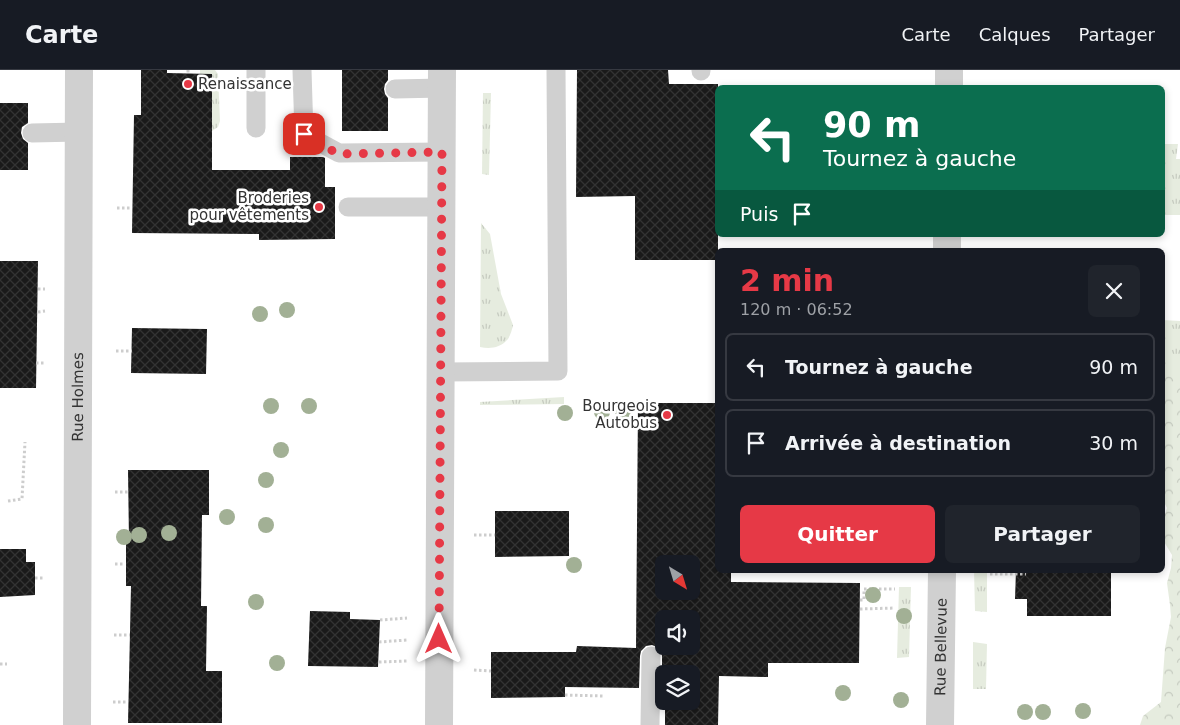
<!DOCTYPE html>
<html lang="fr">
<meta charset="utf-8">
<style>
body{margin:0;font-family:"DejaVu Sans",sans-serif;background:#20242c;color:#f1f3f6;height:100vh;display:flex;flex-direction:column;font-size:19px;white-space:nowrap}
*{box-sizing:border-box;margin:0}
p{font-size:16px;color:#9ea1a6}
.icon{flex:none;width:28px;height:28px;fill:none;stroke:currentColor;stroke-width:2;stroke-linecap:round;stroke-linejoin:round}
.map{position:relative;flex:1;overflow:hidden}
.side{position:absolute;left:715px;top:178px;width:450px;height:325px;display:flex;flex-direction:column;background:#171b24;border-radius:8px;box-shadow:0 2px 8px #0003}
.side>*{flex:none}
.guide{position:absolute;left:715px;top:15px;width:450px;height:152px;border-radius:8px;box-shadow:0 2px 8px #0003;background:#0b6e4f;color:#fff;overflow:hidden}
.needle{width:32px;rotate:142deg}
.fabs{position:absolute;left:655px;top:485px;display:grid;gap:10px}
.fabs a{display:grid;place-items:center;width:45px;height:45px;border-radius:8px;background:#171b24;box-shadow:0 2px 8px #0003;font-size:25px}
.pin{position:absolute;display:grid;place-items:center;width:42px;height:42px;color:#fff;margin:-21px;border-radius:10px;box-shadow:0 2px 8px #0006}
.me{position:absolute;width:55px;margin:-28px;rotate:0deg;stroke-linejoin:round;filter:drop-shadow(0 0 4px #0008)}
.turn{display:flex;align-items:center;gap:18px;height:105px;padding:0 25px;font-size:22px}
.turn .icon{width:65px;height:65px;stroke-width:2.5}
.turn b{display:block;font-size:35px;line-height:42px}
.then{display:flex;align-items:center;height:48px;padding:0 25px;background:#0003;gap:10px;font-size:19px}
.round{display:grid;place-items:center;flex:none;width:52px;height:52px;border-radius:8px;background:#20242c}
.headline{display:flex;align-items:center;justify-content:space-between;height:85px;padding:0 25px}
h1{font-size:30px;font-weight:800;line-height:38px;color:#e63946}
.action{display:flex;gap:10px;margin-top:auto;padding:10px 25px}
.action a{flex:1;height:58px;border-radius:8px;background:#e63946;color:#fff;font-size:20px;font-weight:800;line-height:58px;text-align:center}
.action a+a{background:#20242c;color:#f1f3f6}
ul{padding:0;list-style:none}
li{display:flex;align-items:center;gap:15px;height:68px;margin:0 10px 8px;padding:0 15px;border:2px solid #363941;border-radius:8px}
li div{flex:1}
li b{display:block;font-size:19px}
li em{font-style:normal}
header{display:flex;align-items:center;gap:30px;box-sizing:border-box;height:70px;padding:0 25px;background:#171b24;border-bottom:1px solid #363941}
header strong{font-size:24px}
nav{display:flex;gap:28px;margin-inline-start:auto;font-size:18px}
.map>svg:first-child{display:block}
</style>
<header>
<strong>Carte</strong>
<nav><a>Carte</a><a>Calques</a><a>Partager</a></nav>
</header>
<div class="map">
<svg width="1180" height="655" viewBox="0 0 1180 655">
<defs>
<pattern id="grass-tufts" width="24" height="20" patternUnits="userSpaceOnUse" patternTransform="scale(1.25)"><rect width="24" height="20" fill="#e6ecdf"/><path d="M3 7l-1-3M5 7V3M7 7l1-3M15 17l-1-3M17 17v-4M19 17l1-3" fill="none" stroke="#c6cbc0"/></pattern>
<pattern id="forest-crowns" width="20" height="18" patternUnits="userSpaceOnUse" patternTransform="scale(1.25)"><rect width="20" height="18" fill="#e6ecdf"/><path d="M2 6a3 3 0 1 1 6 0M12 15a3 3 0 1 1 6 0" fill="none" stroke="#c6cbc0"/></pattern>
<pattern id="building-cross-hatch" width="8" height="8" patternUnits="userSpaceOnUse" patternTransform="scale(1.25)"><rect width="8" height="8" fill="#1a1a1a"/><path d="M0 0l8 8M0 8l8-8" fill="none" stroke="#333"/></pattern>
</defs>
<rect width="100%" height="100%" fill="#fff"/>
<g fill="url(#grass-tufts)">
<path d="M200 0H215L218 4 220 51 218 57 212 61V4H200Z"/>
<path d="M483 23H491L489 105 482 104Z"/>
<path d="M1163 74H1178L1176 89H1180V145H1163Z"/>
<path d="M481 153 490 164 501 224 513 255C512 260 510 267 507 270 500 278 490 279 480 277Z"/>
<path d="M1162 250 1180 251V303H1163Z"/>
<path d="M564 327V334L480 335V332Z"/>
<path d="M974 500H987V542L975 541Z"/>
<path d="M899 517H911L909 587 897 588Z"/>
<path d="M973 572 987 574 986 619H973Z"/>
</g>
<path fill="url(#forest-crowns)" d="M1162 303H1180V655H1140L1143 646 1161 632 1165 578 1171 547 1170 535 1167 513 1171 498 1172 485 1163 470 1162 467 1163 450 1167 438 1162 428Z"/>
<g fill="url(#building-cross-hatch)" fill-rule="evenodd">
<path d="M141 0H167V3L212 4V100H290V87H323L325 88V117H335V169L259 170V164L132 163 134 45H141Z"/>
<path d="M342 0H388V10L385 14 384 19 385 24 388 28V61H342Z"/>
<path d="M577 0H668L669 14H718V190H635V126L576 127Z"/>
<path d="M0 33H28V53L22 57 21 63 23 69 28 73V100H0Z"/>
<path d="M0 191H38L36 318H0Z"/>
<path d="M132 258 207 259 206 304 131 303Z"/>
<path d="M638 333H718V500H731V512L860 513 859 593H768V607L719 606 718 655H665V631H691V604H664V617H662V586L661 581 657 577 652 575 646 576 641 581 640 586 639 618 565 617V627L491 628V582H576L577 576 636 578ZM664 494H691V521H664ZM664 549H691V576H664Z"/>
<path d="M128 400H209V445H202L201 536H207L206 601H222V653H128L131 516H126V472H129Z"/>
<path d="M495 441H569V486L495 487Z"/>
<path d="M0 479H26V492H35V525L0 527Z"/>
<path d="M1016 500H1111V546H1027V529H1015Z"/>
<path d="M310 541 350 542V549L380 550 378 597 308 596Z"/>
</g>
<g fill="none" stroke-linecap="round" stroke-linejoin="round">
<g stroke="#cdcdcd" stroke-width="3" stroke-dasharray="2.5 2.5" stroke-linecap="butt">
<path d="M188 0V4"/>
<path d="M117 138H132"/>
<path d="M38 219H45"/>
<path d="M38 242 45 241"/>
<path d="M116 281H132"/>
<path d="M36 293H45"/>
<path d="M115 422H128"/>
<path d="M8 431 22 429 25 372"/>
<path d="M474 465H495"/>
<path d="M115 494H125"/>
<path d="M990 504H1026"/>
<path d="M35 508H45"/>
<path d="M860 530H864V519H895"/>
<path d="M860 539 895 538"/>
<path d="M380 550 407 548"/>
<path d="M114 565H130"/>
<path d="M379 572 407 570"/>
<path d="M379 592 407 591"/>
<path d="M0 594H7"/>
<path d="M474 600 491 601"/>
<path d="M565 625 603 626"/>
<path d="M113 632H128"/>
</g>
<g stroke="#d0d0d0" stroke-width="19">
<path d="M256 0V58"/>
<path d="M302 0 304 64 339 83 442 82"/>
<path d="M701 1V0"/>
<path d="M395 19 442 18"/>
<path d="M32 63 79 62"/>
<path d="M348 137H441"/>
<path d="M441 302 558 301 556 0"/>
<path d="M650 655 651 586"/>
</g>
<g stroke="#d0d0d0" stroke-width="28">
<path d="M949 18V0"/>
<path d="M947 180V165"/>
<path id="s1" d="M77 655 79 0"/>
<path d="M439 655 442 0"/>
<path id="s2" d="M940 655 942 500"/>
</g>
</g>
<g fill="#a2b095">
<circle cx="287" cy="240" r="8"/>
<circle cx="260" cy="244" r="8"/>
<circle cx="271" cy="336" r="8"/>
<circle cx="309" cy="336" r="8"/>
<circle cx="623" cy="341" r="8"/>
<circle cx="602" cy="342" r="8"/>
<circle cx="565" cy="343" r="8"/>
<circle cx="281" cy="380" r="8"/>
<circle cx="266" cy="410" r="8"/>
<circle cx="227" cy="447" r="8"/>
<circle cx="266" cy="455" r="8"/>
<circle cx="169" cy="463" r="8"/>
<circle cx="139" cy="465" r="8"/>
<circle cx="124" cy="467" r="8"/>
<circle cx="574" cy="495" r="8"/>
<circle cx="873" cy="525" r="8"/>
<circle cx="256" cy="532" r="8"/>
<circle cx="904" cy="546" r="8"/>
<circle cx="277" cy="593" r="8"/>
<circle cx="843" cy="623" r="8"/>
<circle cx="901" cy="630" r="8"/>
<circle cx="1083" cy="641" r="8"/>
<circle cx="1025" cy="642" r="8"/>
<circle cx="1043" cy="642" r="8"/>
</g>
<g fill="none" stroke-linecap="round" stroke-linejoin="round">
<path stroke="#e63946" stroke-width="9" stroke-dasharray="0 16.2" d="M304 64 338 84 442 82 439 569"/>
</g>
<g fill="#e63946" stroke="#fff" stroke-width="2">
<circle cx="188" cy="14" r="5"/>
<circle cx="319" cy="137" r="5"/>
<circle cx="667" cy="345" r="5"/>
</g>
<g text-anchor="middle" stroke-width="5" stroke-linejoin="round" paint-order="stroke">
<g font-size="15" fill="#333" stroke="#fff" text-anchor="end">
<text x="198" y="19" text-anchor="start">Renaissance</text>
<text x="309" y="133">Broderies<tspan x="309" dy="17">pour vêtements</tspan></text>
<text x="657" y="341">Bourgeois<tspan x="657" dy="17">Autobus</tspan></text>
</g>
<g font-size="15" fill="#333" stroke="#fff">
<text dy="5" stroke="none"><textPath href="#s1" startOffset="328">Rue Holmes</textPath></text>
<text dy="5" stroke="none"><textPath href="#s2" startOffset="78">Rue Bellevue</textPath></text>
</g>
</g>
</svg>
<div class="fabs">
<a><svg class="needle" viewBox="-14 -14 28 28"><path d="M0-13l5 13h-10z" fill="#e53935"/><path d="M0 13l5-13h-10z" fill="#9ea1a6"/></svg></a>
<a><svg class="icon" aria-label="sound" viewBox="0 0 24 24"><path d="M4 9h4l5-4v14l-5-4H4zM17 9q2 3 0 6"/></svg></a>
<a><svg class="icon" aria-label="layers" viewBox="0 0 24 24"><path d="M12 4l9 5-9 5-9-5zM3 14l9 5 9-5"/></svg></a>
</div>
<div class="pin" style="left:304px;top:64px;background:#d93025"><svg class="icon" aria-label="arrive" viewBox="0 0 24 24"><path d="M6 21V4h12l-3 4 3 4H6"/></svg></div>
<svg class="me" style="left:439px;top:569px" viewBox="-20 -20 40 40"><path d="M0-17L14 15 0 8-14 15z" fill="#e63946" stroke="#fff" stroke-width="4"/></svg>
<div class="guide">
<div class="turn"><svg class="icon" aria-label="left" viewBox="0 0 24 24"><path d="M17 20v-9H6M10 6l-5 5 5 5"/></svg><div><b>90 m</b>Tournez à gauche</div></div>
<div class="then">Puis<svg class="icon" aria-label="arrive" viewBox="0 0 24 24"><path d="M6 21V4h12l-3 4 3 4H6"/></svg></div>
</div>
<section class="side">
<div class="headline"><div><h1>2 min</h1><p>120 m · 06:52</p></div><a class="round"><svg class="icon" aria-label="close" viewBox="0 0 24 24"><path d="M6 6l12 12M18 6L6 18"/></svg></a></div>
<ul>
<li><svg class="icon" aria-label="left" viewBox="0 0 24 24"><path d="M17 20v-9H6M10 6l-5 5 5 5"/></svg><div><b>Tournez à gauche</b></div><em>90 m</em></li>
<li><svg class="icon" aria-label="arrive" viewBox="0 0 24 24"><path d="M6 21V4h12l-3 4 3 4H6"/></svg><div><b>Arrivée à destination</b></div><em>30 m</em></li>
</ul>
<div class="action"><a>Quitter</a><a>Partager</a></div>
</section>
</div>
